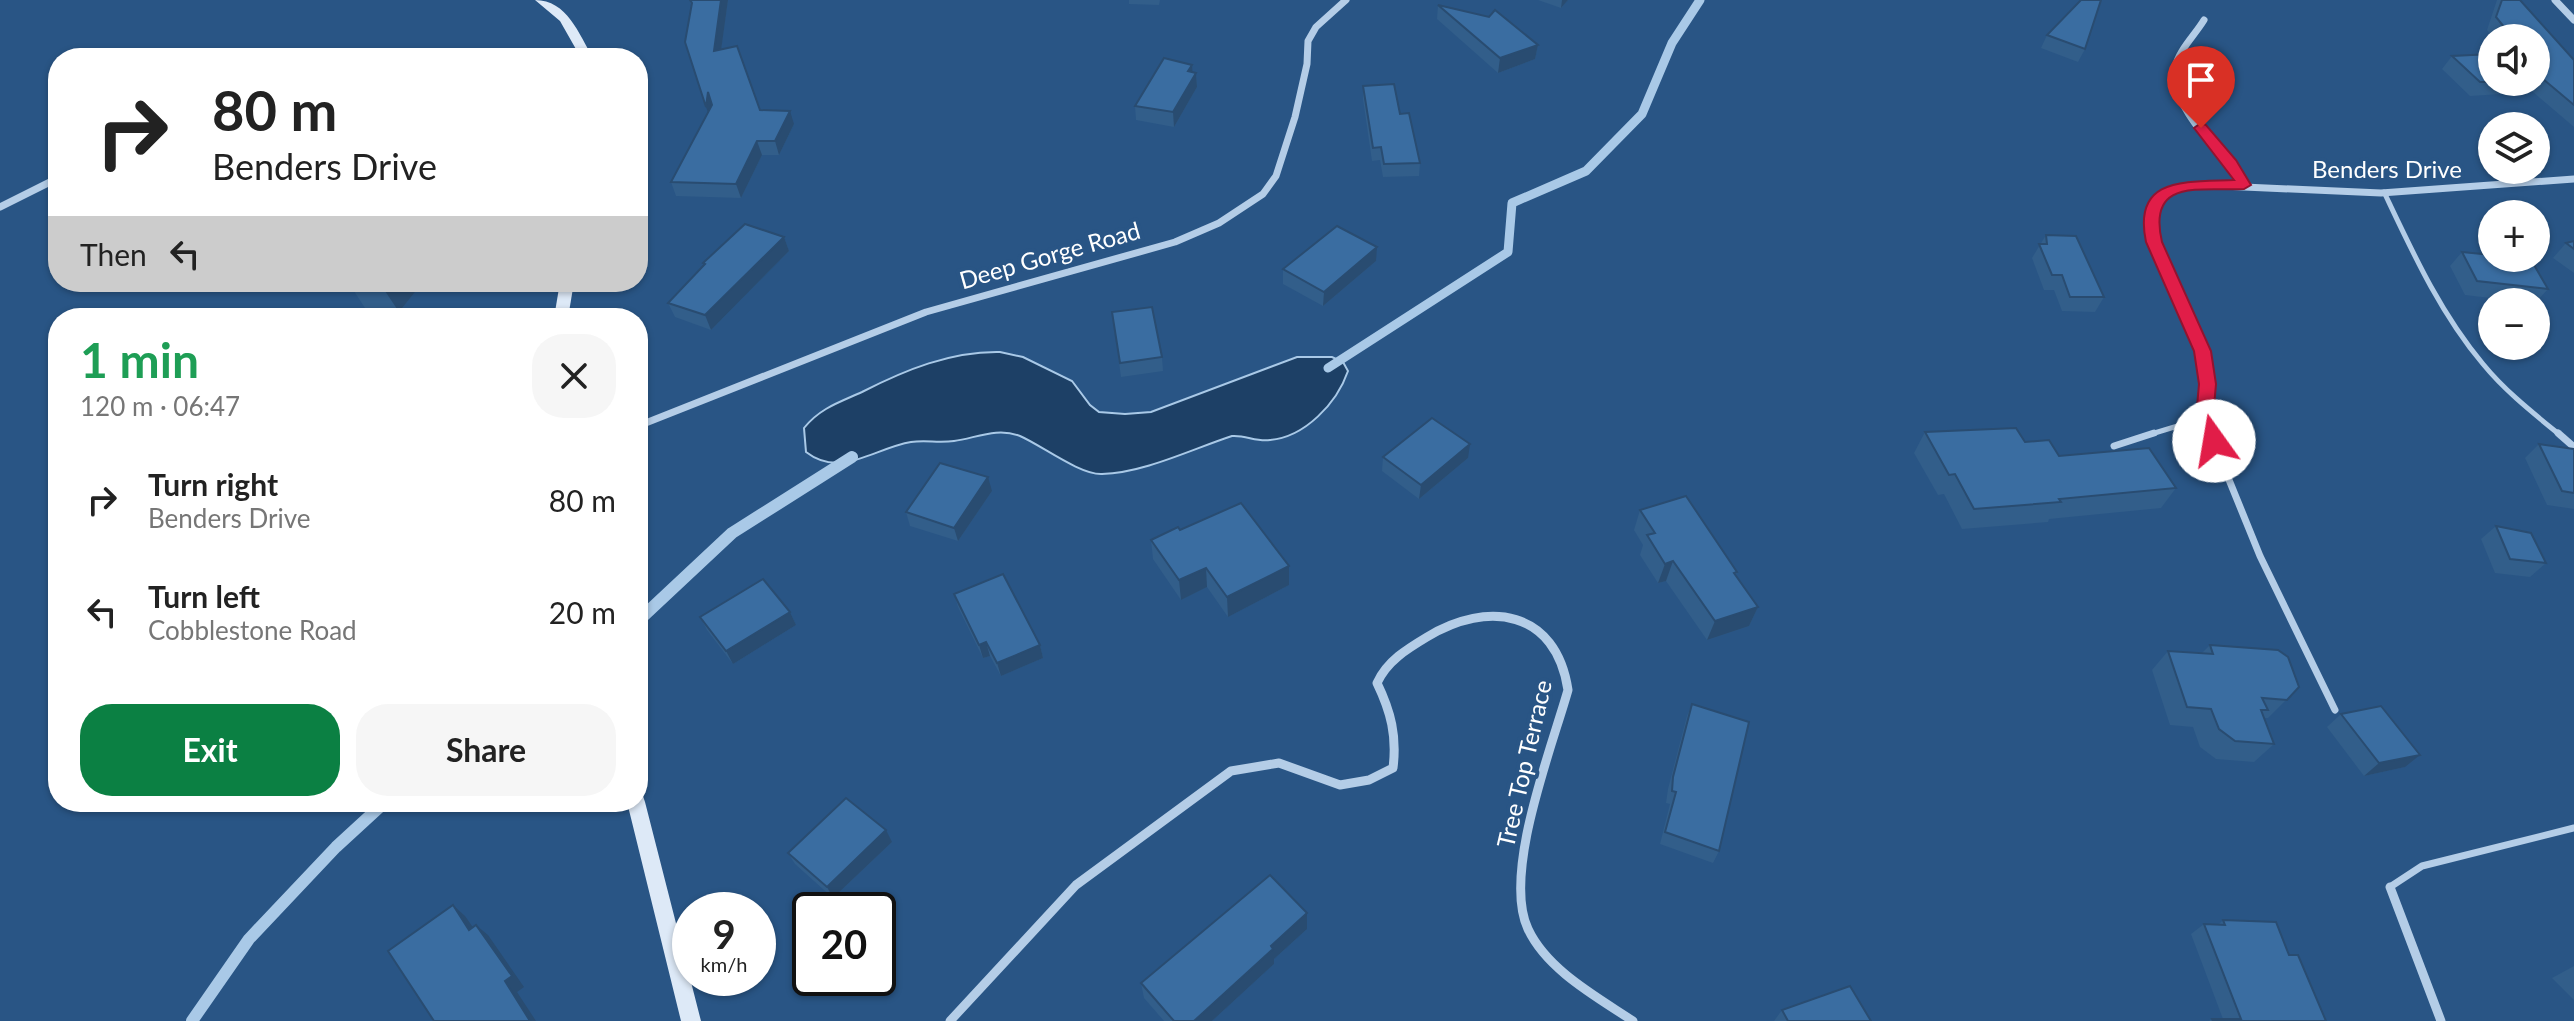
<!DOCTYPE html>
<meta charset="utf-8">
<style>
body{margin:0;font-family:Lato,sans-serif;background:#f6f6f6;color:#222;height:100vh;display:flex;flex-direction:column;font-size:30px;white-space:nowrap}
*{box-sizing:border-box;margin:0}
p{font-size:26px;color:#767676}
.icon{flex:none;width:44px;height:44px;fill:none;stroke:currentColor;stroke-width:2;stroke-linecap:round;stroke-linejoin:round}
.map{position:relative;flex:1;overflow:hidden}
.drawer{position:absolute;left:48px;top:308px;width:600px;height:504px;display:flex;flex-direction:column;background:#fff;border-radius:32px;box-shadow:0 2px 6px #0004}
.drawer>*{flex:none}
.guide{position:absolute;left:48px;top:48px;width:600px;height:244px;border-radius:32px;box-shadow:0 2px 6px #0004;background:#fff;color:#222;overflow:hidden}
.tools{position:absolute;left:2478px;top:24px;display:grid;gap:16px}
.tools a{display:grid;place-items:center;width:72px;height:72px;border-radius:50%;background:#fff;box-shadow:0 2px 6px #0004;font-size:40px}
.speed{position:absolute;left:672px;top:892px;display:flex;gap:16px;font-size:40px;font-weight:700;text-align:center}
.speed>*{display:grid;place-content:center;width:104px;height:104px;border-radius:50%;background:#fff;box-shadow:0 2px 6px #0004;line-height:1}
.speed small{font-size:20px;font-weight:400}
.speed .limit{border:4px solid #111;border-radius:12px;background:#fff;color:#111}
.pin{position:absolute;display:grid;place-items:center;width:68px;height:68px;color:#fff;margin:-82px -34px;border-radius:50% 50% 50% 0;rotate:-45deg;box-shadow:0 0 8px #0007}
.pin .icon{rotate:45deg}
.me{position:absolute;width:88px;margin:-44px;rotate:347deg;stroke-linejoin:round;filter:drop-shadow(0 0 6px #0008)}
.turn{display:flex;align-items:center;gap:28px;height:168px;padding:0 32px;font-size:36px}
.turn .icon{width:104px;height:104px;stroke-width:2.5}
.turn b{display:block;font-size:56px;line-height:68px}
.then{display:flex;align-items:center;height:76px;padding:0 32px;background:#0003;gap:16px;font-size:30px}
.round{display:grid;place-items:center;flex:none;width:84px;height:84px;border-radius:32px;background:#f6f6f6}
.summary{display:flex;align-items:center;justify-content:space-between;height:136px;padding:0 32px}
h1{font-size:48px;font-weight:700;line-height:60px;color:#1e9e55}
.action{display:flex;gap:16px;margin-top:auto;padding:16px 32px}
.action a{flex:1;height:92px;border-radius:32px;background:#0b8043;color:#fff;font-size:32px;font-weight:700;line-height:92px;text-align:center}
.action a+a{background:#f6f6f6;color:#222}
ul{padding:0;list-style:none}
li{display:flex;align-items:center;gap:24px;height:112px;padding:0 32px}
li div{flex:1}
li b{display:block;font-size:30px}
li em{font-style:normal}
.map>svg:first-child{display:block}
</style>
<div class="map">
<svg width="2574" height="1021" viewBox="0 0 2574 1021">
<rect width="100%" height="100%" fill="#295585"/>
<path fill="#1d4066" stroke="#a9c9e7" stroke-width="2" d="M1000 352 1023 357 1072 381 1090 405 1099 412 1125 414 1151 412 1297 357H1332L1343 362 1348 371C1337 403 1305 437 1270 440 1256 442 1246 435 1232 436 1192 449 1144 473 1102 474 1080 475 1041 445 1020 436 997 427 976 438 954 441 939 443 925 440 911 442 874 448 841 479 806 452L804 428C820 408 840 402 862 392 905 370 951 351 1000 352Z"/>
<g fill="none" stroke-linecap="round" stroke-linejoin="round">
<path stroke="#a9c9e7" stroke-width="9" d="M1328 368 1508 252 1512 203 1586 171 1642 114 1672 43 1700 0"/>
<g stroke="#a9c9e7" stroke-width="12">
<path d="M638 621 732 533 852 457"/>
<path d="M192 1021 249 939 336 847 385 802"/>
</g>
<g stroke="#b4cde7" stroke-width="5">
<path d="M2384 192C2412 251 2440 313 2483 364 2505 391 2533 413 2560 435"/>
<path d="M2204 418 2211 435"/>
<path d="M2148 435 2204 418 2207 384 2202 351 2154 242C2147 200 2159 189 2200 185"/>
</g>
<g stroke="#b4cde7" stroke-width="7">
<path d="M2210 433 2260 556 2335 710"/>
<path d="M2558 433 2574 447"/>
<path d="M2114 446 2154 433"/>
<path d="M2390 887 2422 866 2574 828"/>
</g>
<g stroke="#b4cde7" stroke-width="7">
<path d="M2555 0 2574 20"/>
<path d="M2204 20C2195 35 2178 51 2175 68 2168 105 2224 156 2244 185"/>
<path d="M2200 185 2381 193 2574 179"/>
<path d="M0 207 58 178"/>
<path d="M638 426 926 312 1175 242 1219 223 1263 194 1276 176 1295 117 1307 64 1308 41 1316 27 1346 0"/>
</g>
<g stroke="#b4cde7" stroke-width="9">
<path d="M2390 887 2441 1021"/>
<path d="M950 1021 1076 885 1231 771 1279 763 1340 785 1369 780 1393 768C1397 736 1391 712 1377 683 1387 661 1407 649 1427 637 1488 600 1556 610 1568 690 1552 747 1502 874 1528 929 1547 970 1597 997 1633 1021"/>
</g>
<g fill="#dde9f7" fill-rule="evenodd">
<path d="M535 0C567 0 579 34 593 58H581L560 21Z"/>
<path d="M560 282H574L568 318H554Z"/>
<path d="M638 794 643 796 645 802 701 1021H681L627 802H638Z"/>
</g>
</g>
<g fill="#325e8a">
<path d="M690 0H728L721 49 760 110 794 124 779 155H762L741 198 676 196 671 182 708 113 691 5Z"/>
<path d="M1129 0H1160L1159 5 1129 4Z"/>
<path d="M1538 0H1568L1561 8Z"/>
<path d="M2497 0H2520L2574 60V127L2533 92 2470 96 2442 69 2452 56 2492 82H2536V38H2493L2487 30Z"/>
<path d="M1438 5 1538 45 1535 59 1498 73 1437 19Z"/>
<path d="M2047 35 2085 49 2078 62 2041 48Z"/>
<path d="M1192 65V72L1196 73 1197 87 1174 127 1136 120 1135 106Z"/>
<path d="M1363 86 1400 114 1420 163 1419 176 1383 177 1380 160 1372 161 1363 99Z"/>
<path d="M2046 235 2104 297 2095 312 2062 311 2054 290H2044L2032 258Z"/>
<path d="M784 237 789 251 711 330 675 317 668 303 704 266 703 263Z"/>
<path d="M2574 241V273L2553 258 2566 243Z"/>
<path d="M2462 252 2548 289 2536 302H2524L2465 295 2450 266Z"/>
<path d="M1376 261 1323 306 1283 284V269Z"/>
<path d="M345 282H423L399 312 365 308 352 288H349Z"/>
<path d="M1112 312 1162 357 1163 371 1121 377Z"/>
<path d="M1925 432 2025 442 2059 456 2176 488 2161 508 2049 519 2048 522 1962 529 1944 494 1938 495 1914 453Z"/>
<path d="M2539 444 2574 449V509L2547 505 2525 458Z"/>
<path d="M1383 457 1468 458 1419 499 1382 471Z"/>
<path d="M992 491 958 541 910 526 906 512Z"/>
<path d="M1640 510 1737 572 1736 575 1758 607 1749 626 1707 640 1666 581 1658 583 1640 555 1643 545 1634 530Z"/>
<path d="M2496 526 2546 563 2530 577 2495 573 2481 539Z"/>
<path d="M1180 530 1289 566V585L1228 617 1207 587 1181 600 1153 559 1151 540Z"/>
<path d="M954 594 1040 645 1043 658 1001 676 990 656 983 658 958 607Z"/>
<path d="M790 612 796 625 733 664 707 630 700 617Z"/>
<path d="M2210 645 2299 687 2268 718H2264L2274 744 2254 762 2216 759 2200 747 2193 727 2170 725 2152 670 2168 651 2202 653Z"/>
<path d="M1692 704 1719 851 1713 863 1660 844 1670 804 1666 803 1668 789 1687 716Z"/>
<path d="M2341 714 2405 767 2364 776 2327 727Z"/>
<path d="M892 842 833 898 795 864 788 853Z"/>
<path d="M2223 920 2289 955 2326 1021H2209L2212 1019H2223L2191 934 2204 924 2218 925Z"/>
<path d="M1307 929 1274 959V964L1212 1021H1164L1144 998 1141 983Z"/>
<path d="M2574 966V1000L2552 978Z"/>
<path d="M1782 1010 1871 1021H1774Z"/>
</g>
<g fill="#294c71">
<path d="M721 0H728L719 65 714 51Z"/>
<path d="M1562 0H1568L1561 8Z"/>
<path d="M1538 45 1535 59 1498 73 1500 58Z"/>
<path d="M1192 65 1193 78 1196 73 1197 87 1174 127 1173 112 1188 71Z"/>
<path d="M708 92 713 106 711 121 706 107Z"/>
<path d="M790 111 794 124 779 155 775 141Z"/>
<path d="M757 141 762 155 741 198 736 184Z"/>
<path d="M784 237 789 251 711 330 705 315Z"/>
<path d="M1377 247 1376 261 1323 306 1324 292Z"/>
<path d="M393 282H423L399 312 385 291Z"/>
<path d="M1470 444 1468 458 1419 499 1421 485Z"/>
<path d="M988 477 992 491 958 541 954 528Z"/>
<path d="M1673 561 1666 581 1658 583 1665 564Z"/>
<path d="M1289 566V585L1228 617 1227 597Z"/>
<path d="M1206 568 1207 587 1181 600 1179 580Z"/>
<path d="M1758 607 1749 626 1707 640 1715 621Z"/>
<path d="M790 612 796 625 733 664 726 651Z"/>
<path d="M986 642 990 656 983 658 979 645Z"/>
<path d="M1040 645 1043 658 1001 676 997 663Z"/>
<path d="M2420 755 2405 767 2364 776 2379 763Z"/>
<path d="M886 830 892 842 833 898 827 887Z"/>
<path d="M453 905 465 916 482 940 469 930Z"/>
<path d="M1307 913V929L1274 959V964L1212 1021H1194L1271 946Z"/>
<path d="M476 925 488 935 524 987 517 992 536 1021H530L505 981Z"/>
</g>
<g fill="#3a6da1" stroke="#294c71" stroke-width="2">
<path d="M690 0H721L714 51 737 46 760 110 790 111 775 141H757L736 184 671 182 712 105 708 92 706 107 685 42 692 3Z"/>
<path d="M2081 0H2101L2085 49 2047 35Z"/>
<path d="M2502 0H2520L2574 60V105L2543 79H2536V38H2513L2496 17Z"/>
<path d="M1438 5 1489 17 1495 10 1538 45 1500 58Z"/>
<path d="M2492 54V82H2480L2452 56Z"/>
<path d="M1164 58 1192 65 1188 71 1196 73 1173 112 1135 106Z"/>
<path d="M1394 84 1400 114 1409 113 1420 163 1384 164 1381 147 1373 148 1363 86Z"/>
<path d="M745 224 784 237 705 315 668 303 705 264 703 263Z"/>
<path d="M1337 226 1377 247 1324 292 1283 269Z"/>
<path d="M2046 235 2076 236 2104 297H2070L2062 275H2052L2039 244H2047Z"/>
<path d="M2574 241V249L2566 243Z"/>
<path d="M2462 252 2492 255V258H2530L2548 289 2477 281Z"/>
<path d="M355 282H393L385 291 351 287Z"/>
<path d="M1152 307 1162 357 1120 363 1112 312Z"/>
<path d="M1432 418 1470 444 1421 485 1383 457Z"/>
<path d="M2016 428 2025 442 2049 440 2059 456 2149 448 2176 488 2059 499 2061 502 1974 509 1955 474 1949 475 1925 432Z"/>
<path d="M2539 444 2574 449V493L2562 491Z"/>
<path d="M940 463 988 477 954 528 906 512Z"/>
<path d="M1686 496 1737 572 1734 573 1758 607 1715 621 1673 561 1665 564 1647 535 1655 533 1640 510Z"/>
<path d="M1241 503 1289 566 1227 597 1206 568 1179 580 1151 540 1178 527 1180 530Z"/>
<path d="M2496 526 2531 533 2546 563 2510 559Z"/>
<path d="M1003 574 1040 645 997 663 986 642 979 645 954 594Z"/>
<path d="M763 579 790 612 726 651 700 617Z"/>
<path d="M2210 645 2278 650 2288 657 2299 687 2287 700 2262 698 2268 710H2261L2274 744 2235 741 2219 729 2211 709 2187 707 2168 651 2213 654Z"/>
<path d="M1692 704 1749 722 1719 851 1665 832 1676 792 1672 791 1673 777Z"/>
<path d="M2381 706 2420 755 2379 763 2341 714Z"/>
<path d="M846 798 886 830 827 887 788 853Z"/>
<path d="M1270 875 1307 913 1271 946 1273 949 1194 1021H1174L1141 983Z"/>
<path d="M453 905 469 930 476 925 512 976 505 981 530 1021H434L388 951Z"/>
<path d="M2223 920 2276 922 2289 955H2298L2326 1021H2213L2212 1019H2241L2204 924 2225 925Z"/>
<path d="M1850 986 1871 1021H1788L1782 1010Z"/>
</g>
<path fill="#e11d48" stroke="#92132f" stroke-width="2" d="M2201 123 2206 125 2236 160 2251 185 2244 189C2199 191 2147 178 2162 242L2211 351 2216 384 2213 418 2223 441 2214 447 2208 445 2196 418 2199 384 2194 351 2146 242C2132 176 2186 182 2234 180L2194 128Z"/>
<g text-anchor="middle" stroke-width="8" stroke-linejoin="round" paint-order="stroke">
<g font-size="24" fill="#fff" stroke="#295585">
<text x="2387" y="178">Benders Drive</text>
<text transform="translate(1050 256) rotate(-16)" y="8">Deep Gorge Road</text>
<text transform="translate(1525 764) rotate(-77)" y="8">Tree Top Terrace</text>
</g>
</g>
</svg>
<div class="tools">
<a><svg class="icon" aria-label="sound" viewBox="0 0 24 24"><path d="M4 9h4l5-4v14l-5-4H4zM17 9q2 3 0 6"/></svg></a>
<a><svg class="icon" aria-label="layers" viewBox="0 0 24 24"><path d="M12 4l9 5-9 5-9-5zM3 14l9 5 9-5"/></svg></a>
<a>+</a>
<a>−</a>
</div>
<div class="speed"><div>9<small>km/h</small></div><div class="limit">20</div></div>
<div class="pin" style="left:2201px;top:128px;background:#d93025"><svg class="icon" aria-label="arrive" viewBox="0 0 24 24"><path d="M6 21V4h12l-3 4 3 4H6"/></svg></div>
<svg class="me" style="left:2214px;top:441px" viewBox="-20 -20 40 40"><circle r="19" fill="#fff"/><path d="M0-13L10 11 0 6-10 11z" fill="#e11d48"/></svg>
<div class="guide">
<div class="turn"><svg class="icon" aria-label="right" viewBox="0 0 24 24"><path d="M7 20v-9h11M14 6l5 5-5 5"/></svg><div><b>80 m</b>Benders Drive</div></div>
<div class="then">Then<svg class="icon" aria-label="left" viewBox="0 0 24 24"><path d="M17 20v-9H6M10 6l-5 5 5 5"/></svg></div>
</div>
<section class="drawer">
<div class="summary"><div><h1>1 min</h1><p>120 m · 06:47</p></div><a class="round"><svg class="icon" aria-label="close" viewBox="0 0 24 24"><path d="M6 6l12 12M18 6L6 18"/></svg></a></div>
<ul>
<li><svg class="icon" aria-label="right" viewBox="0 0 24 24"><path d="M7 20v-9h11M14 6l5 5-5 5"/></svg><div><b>Turn right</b><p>Benders Drive</p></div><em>80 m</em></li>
<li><svg class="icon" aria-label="left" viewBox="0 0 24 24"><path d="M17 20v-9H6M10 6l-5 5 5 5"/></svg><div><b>Turn left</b><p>Cobblestone Road</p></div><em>20 m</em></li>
</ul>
<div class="action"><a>Exit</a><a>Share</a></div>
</section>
</div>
